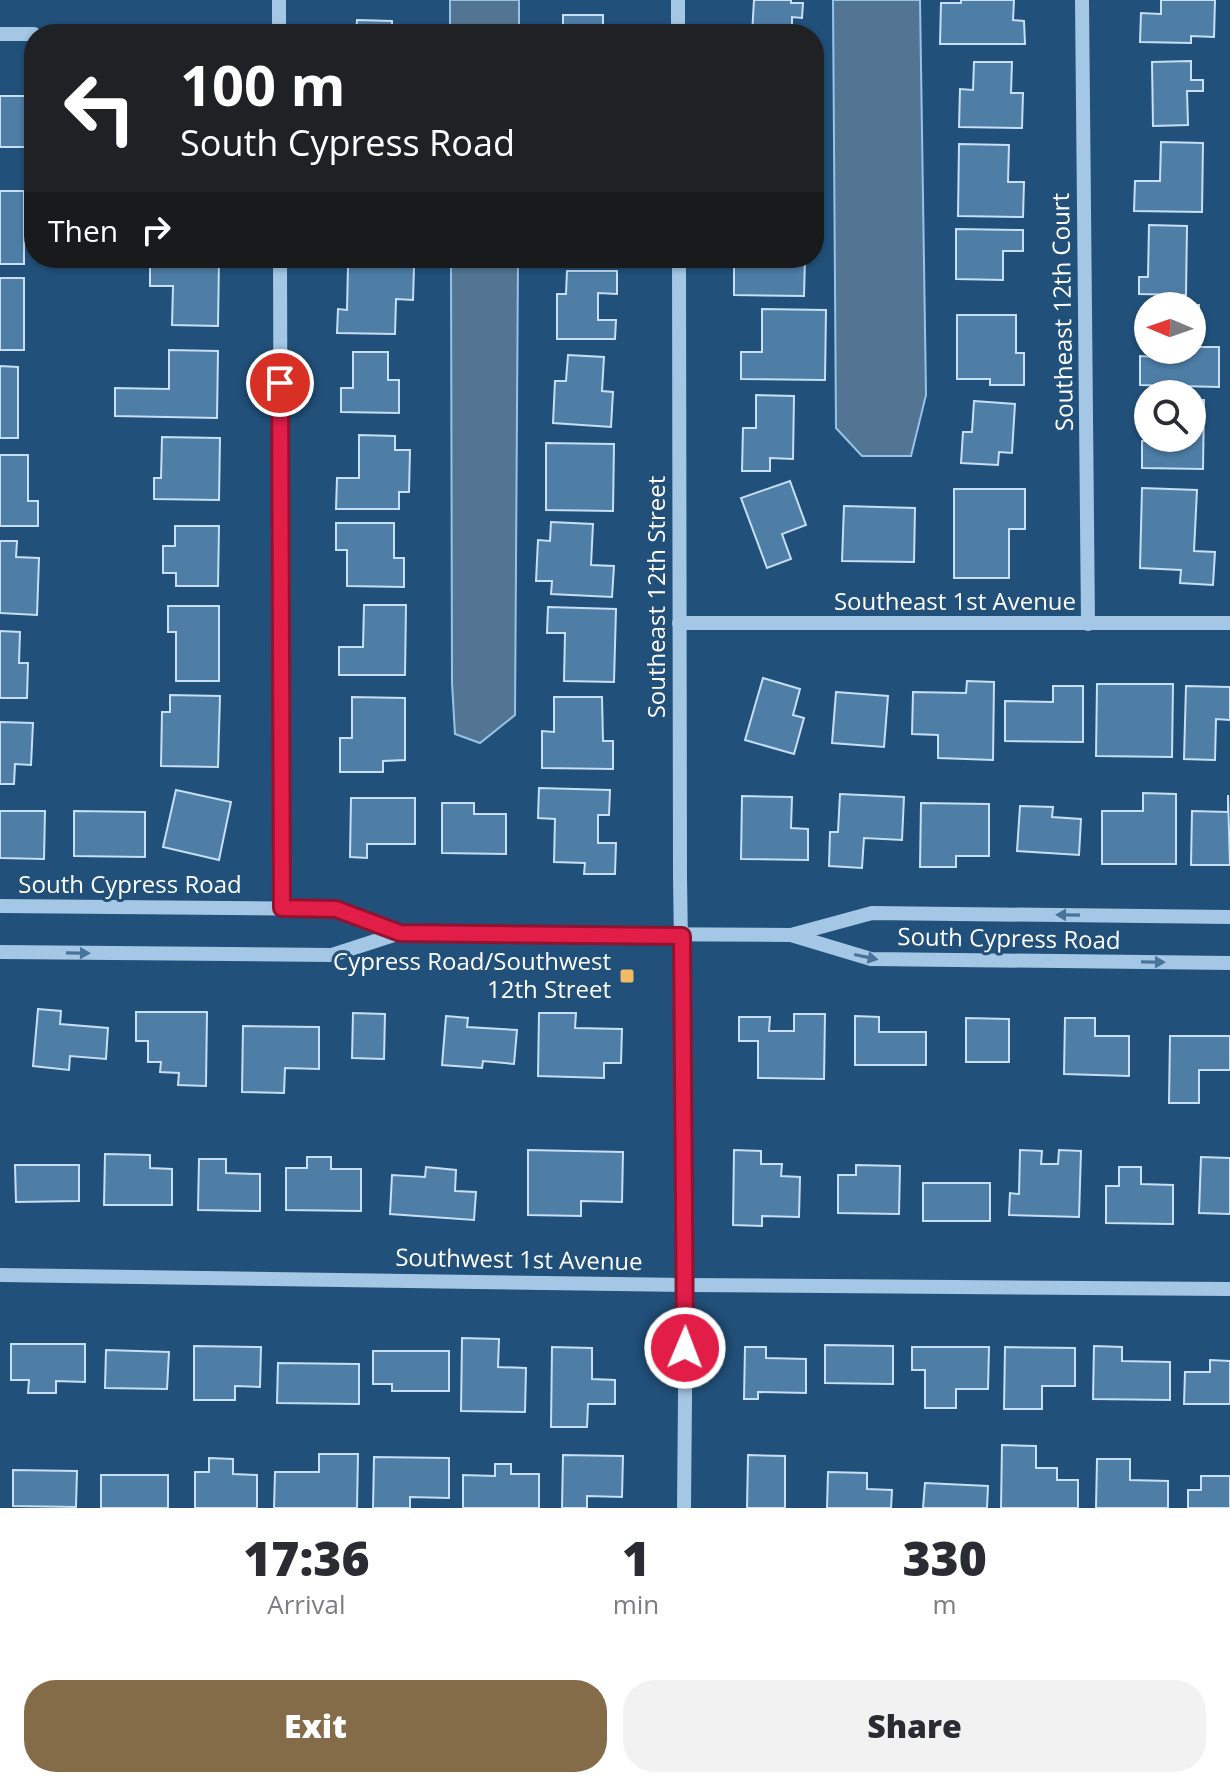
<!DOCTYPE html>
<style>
body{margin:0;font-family:"Open Sans",sans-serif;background:#f2f2f3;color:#2b2b33;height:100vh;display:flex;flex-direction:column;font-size:30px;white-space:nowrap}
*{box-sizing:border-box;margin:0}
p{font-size:26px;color:#7c7c81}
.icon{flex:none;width:44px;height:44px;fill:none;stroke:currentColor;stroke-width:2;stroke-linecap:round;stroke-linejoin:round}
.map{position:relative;height:1508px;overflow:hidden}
.details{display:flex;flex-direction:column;background:#fff;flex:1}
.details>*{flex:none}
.top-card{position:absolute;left:24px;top:24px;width:800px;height:244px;border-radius:32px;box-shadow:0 2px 6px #0004;background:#202124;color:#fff;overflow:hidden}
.needle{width:52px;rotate:272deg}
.tools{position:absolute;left:1134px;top:292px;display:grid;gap:16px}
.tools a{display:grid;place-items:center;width:72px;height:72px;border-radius:50%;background:#fff;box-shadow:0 2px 6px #0004;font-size:40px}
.pin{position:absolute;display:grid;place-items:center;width:68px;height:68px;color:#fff;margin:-34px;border:4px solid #fff;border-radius:50%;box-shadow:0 2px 8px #0007}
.me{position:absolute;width:88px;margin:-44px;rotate:1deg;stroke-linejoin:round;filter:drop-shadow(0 0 6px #0008)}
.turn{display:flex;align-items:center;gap:28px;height:168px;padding:0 24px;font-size:36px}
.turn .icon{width:104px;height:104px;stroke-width:2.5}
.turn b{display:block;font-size:56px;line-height:68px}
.then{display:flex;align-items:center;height:76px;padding:0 24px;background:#0003;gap:16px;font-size:30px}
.eta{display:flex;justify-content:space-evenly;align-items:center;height:136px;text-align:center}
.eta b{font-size:48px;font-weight:800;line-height:56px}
.button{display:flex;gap:16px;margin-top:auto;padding:16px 24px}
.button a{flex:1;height:92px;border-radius:32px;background:#846c49;color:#fff;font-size:32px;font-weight:800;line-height:92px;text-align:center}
.button a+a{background:#f2f2f3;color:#2b2b33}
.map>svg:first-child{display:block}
</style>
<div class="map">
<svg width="1230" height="1508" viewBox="0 0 1230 1508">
<rect width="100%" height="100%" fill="#21507a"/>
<g fill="#527593" stroke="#97c3e6" stroke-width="2">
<rect x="450" y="0" width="69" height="34"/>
<path d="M833 0H920L926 395 911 456H862L836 428Z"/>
<path d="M451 258H518L515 715 480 743 455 734 452 683Z"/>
</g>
<g fill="#4e7da6" stroke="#c6dff4" stroke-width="2">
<path d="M754 0H791V3H803L802 18 792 17V34H752Z"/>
<path d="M961 0H1014L1013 20 1024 21 1025 44H940L941 3H961Z"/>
<path d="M1161 0H1215L1214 37 1191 36V43L1140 42 1141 13 1161 14Z"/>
<rect x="563" y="15" width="40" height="19"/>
<path d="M357 20 392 21V34H356Z"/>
<path d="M1191 61V80H1203V91H1187L1188 125 1153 126 1152 62Z"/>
<path d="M974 62H1012L1011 93H1023L1022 128 959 127 960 89 973 90Z"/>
<rect x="0" y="96" width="29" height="51"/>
<path d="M1161 142 1203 143 1202 212 1134 211 1135 181H1160Z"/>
<path d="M959 144 1009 145 1008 182H1024L1023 217 958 216Z"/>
<rect x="0" y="191" width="24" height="73"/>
<path d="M1149 225 1187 226 1186 295 1139 294V277H1148Z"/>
<path d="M956 229 1023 230V251H1003V280L956 279Z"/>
<path d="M150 258 219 259 218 326 172 325 173 286H150Z"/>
<path d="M734 258H805L804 296 734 295Z"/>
<path d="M348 266 414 267 413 300 396 299 395 334 337 333 338 309 347 310Z"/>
<path d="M567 271H617V294L598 293V320H616L615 339H557V294H566Z"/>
<rect x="0" y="278" width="24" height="72"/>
<path d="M1156 304 1199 305V347H1219V387L1140 385V356L1155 357V350H1192V306H1156Z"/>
<path d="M762 309 826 310 825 380 741 379V352H762Z"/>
<path d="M957 315H1016V353H1024V385H990V379H957Z"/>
<path d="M169 350 218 351 217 418 115 416V388L169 389Z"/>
<path d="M353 352H388V380H399V413L341 412V388H353Z"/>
<path d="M568 355 604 357 602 391 613 392 611 427 553 423 555 381H566Z"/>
<path d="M0 366 18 367V438H0Z"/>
<path d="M756 395 794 396 793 459 770 458V471H742L743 428H756Z"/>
<path d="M1192 400H1204L1203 469 1142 468V441L1192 438Z"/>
<path d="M974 401 1015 404 1012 453 999 452 998 465 961 463 963 432H972Z"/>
<path d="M359 435 395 436V450H410L409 492H399V509H336L337 478H359Z"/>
<path d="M162 437 220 438 219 500 154 499V478H161Z"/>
<path d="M546 443 614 444 613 511 546 510Z"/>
<path d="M0 455H28V501H38V526H0Z"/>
<path d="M790 481 806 525 782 534 791 559 767 568 741 498Z"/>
<path d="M1142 488 1197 490 1194 551 1215 552 1213 585 1180 583 1181 570 1140 568Z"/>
<path d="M954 489H1025V529H1009V578H954Z"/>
<path d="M844 506 915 508 914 562 842 561Z"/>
<path d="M551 522 593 524 591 565 614 566 612 597 551 594 552 581H536L538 540 550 541Z"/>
<path d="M336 523H394V558H404V587L347 586V550H336Z"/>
<path d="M175 526H219L218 586H176V573H163V546H175Z"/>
<path d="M0 541H17L16 557 39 558 37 615 0 613Z"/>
<path d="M364 605H406L405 675H339V647H363Z"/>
<path d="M168 606H219V681H176V632H168Z"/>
<path d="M548 607 616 609 614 682 564 681 565 633H547Z"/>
<path d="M0 631 20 632 19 663H28L27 698H0Z"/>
<path d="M763 678 800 689 793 715 804 718 794 754 745 740Z"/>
<path d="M967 681 994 682 993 760 938 758V735L912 734 913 692 966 693Z"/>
<path d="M1097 684H1173L1172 757 1096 756Z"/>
<path d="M1053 686H1083V742L1005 741V701L1053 702Z"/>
<path d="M1186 686 1230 687V720L1216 719 1215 760 1184 759Z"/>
<path d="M836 692 888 696 884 747 832 743Z"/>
<path d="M170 695 220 696 218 767 161 766 162 712H170Z"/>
<path d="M352 697 405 698V760L383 761V772H340V738H352Z"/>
<path d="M554 697H602L603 741H613V769L542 768V731L554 732Z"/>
<path d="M0 722 33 723 31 765 15 764 14 784H0Z"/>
<path d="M539 788 610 790 609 815H598V843H616L615 874H584L585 863 554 862 555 819 538 818Z"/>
<path d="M176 790 231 802 219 860 163 847Z"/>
<path d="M1143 793 1176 794V864H1102V811H1143Z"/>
<path d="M840 794 904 797 902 840 864 838 862 868 829 866 830 832H838Z"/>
<path d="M1228 795 1230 865H1191L1192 811 1228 812Z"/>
<path d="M742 796 792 797 791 828 808 829V860L741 859Z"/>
<path d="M351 798H415V844H367V858L350 857Z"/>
<path d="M442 803H474V814H506V854L442 853Z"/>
<path d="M921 803 989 804V856H956V867H920Z"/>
<path d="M1020 806 1053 807 1052 817 1081 819 1079 855 1017 851Z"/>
<path d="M0 811H45L44 859 0 858Z"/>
<path d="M74 811 145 812V857L74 856Z"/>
<path d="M38 1009 61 1011 60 1024 108 1028 106 1059 70 1056 69 1070 33 1066Z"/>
<path d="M136 1012H207L206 1086 178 1085 179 1073 160 1072 161 1062H148V1041H136Z"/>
<path d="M353 1013 385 1014 384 1059 352 1058Z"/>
<path d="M539 1013H576L575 1028 622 1029 621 1063H604V1078L538 1076Z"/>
<path d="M794 1014H825L824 1079 758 1078V1041H739V1017H770L769 1031H794Z"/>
<path d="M446 1016 468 1018 467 1027 517 1030 514 1064 483 1061 482 1068 442 1065Z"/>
<path d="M855 1016 879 1017V1032H926V1065H855Z"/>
<path d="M966 1018 1009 1019V1062H966Z"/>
<path d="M1065 1018H1095V1036H1129V1076L1064 1074Z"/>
<path d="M243 1026 319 1027V1069L285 1068 284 1093 242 1092Z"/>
<path d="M1170 1036H1230V1070H1199V1103H1169Z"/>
<path d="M528 1150 623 1152 622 1202 581 1201V1216L528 1215Z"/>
<path d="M734 1150 761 1151V1164H782L781 1176 800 1177 799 1217 762 1216V1226L733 1225Z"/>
<path d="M1020 1150 1042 1151 1041 1164H1058L1059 1150 1081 1151 1079 1217 1009 1215 1010 1193 1019 1194Z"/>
<path d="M105 1154 150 1155V1168L172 1169V1205H104Z"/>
<path d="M307 1157H331V1169H361V1211L286 1210V1168H307Z"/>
<path d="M1201 1157 1230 1158V1214L1199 1213Z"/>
<path d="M199 1159H226V1173L260 1174V1211L198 1210Z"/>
<path d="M15 1165H79V1201L16 1202Z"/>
<path d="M856 1165 900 1166 899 1214 838 1213V1175H856Z"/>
<path d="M426 1167 456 1170 455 1191 476 1192 474 1220 390 1214 392 1175 425 1177Z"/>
<path d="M1119 1167H1141V1184L1173 1185V1224L1106 1223V1186H1119Z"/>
<rect x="923" y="1183" width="67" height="38"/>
<path d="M462 1338 499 1339 498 1367 526 1368 525 1412 461 1411Z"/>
<path d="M11 1344H85V1382L56 1381V1393H28L29 1380H11Z"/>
<path d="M825 1345 893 1346V1384L825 1383Z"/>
<path d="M194 1346 261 1347 260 1387 235 1386V1400H194Z"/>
<path d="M1094 1346 1122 1347V1361L1170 1362V1400L1093 1399Z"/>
<path d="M552 1347 592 1348V1379L615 1380V1404H588L587 1427H551Z"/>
<path d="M745 1347H766V1358L806 1359V1393L758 1392V1399H744Z"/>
<path d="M912 1347H989L988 1389H956V1408H925V1370H912Z"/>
<path d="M1005 1347 1075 1348V1386H1042V1409H1004Z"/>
<path d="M106 1350 169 1352 167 1389 105 1388Z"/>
<path d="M373 1351H449V1391H392V1384H373Z"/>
<path d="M1210 1360 1230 1361V1404H1184L1185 1372H1210Z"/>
<path d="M278 1363 359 1364V1404L277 1403Z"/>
<path d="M1002 1445 1036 1446V1468H1057V1480H1078V1508H1001Z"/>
<path d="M319 1454H358L357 1508H274L275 1472H319Z"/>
<path d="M563 1455 623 1456 622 1497 587 1496V1508H562Z"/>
<path d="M748 1455 785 1456V1508H747Z"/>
<path d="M374 1457 449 1458V1498L410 1497V1508H373Z"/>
<path d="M209 1458 233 1459V1474L257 1475V1508H195V1472H209Z"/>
<path d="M1097 1459H1130V1480L1168 1481V1508H1096Z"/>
<path d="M495 1464H511V1474H539V1508H463V1475L495 1476Z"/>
<path d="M13 1470 77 1471 76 1507 13 1506Z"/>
<path d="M828 1472 867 1473V1489L892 1490 891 1508H827Z"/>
<rect x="101" y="1475" width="67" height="33"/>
<path d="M1201 1476H1230V1508H1188V1490H1201Z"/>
<path d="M925 1483 988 1486 987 1508H923Z"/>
</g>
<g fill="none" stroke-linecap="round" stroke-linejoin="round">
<g stroke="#a3c7e5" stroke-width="14">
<path d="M279 0V34"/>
<path d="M678 0V34"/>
<path d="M1082 0 1088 624"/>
<path d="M0 34H34"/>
<path d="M280 258 282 908"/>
<path d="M679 258 680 877 686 1285 684 1508"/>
<path d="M679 623H1230"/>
<path d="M0 906 336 909 400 933"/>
<path d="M791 935 871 959 1230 963"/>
<path d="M0 952 332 955 400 933 791 935 872 913 1230 917"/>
<path d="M0 1275 686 1285 1230 1289"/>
</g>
</g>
<defs><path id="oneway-solid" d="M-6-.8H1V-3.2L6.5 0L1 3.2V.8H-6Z" transform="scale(2)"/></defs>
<g fill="#48749a">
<use href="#oneway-solid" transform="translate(1068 915) rotate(-179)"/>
<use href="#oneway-solid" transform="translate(78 953) rotate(1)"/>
<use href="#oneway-solid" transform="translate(866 957) rotate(12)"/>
<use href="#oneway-solid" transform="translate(1153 962) rotate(1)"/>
</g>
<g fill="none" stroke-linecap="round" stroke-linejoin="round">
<g stroke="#92132f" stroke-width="20">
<path id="route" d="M280 383 282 908 336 909 400 933 682 936 685 1348"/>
</g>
<use href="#route" stroke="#e11d48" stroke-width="14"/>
</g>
<rect fill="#f1bb64" stroke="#21507a" stroke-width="3" x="619" y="968" width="16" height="16" rx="4"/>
<g text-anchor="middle" stroke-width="6" stroke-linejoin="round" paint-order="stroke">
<g font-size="24" fill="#fff" stroke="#21507a">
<text transform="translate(1063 312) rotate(-91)" y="8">Southeast 12th Court</text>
<text transform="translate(657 597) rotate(-90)" y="8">Southeast 12th Street</text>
<text x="955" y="610">Southeast 1st Avenue</text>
<text x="130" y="893">South Cypress Road</text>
<text transform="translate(1009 939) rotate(1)" y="8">South Cypress Road</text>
<text transform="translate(519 1260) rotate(1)" y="8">Southwest 1st Avenue</text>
</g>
<g font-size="24" fill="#fff" stroke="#21507a" text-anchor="end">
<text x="611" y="970">Cypress Road/Southwest<tspan x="611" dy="28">12th Street</tspan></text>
</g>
</g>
</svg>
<div class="tools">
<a><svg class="needle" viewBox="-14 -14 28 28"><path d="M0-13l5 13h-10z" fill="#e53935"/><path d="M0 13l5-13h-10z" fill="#7c7c81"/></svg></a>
<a><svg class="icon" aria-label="search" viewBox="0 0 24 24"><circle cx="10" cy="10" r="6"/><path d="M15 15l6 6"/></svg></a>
</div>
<div class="pin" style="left:280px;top:383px;background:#d93025"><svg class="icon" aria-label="arrive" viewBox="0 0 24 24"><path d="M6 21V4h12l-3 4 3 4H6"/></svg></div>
<svg class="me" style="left:685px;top:1348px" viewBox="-20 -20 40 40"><circle r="17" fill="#e11d48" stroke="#fff" stroke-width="3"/><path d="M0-11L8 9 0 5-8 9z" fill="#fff"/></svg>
<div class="top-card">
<div class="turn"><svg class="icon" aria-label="left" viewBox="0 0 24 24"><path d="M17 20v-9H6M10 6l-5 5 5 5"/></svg><div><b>100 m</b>South Cypress Road</div></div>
<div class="then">Then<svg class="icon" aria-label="right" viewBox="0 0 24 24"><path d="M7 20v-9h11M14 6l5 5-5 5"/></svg></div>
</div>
</div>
<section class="details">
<div class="eta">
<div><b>17:36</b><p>Arrival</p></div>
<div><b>1</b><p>min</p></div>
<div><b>330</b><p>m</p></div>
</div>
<div class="button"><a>Exit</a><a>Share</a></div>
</section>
